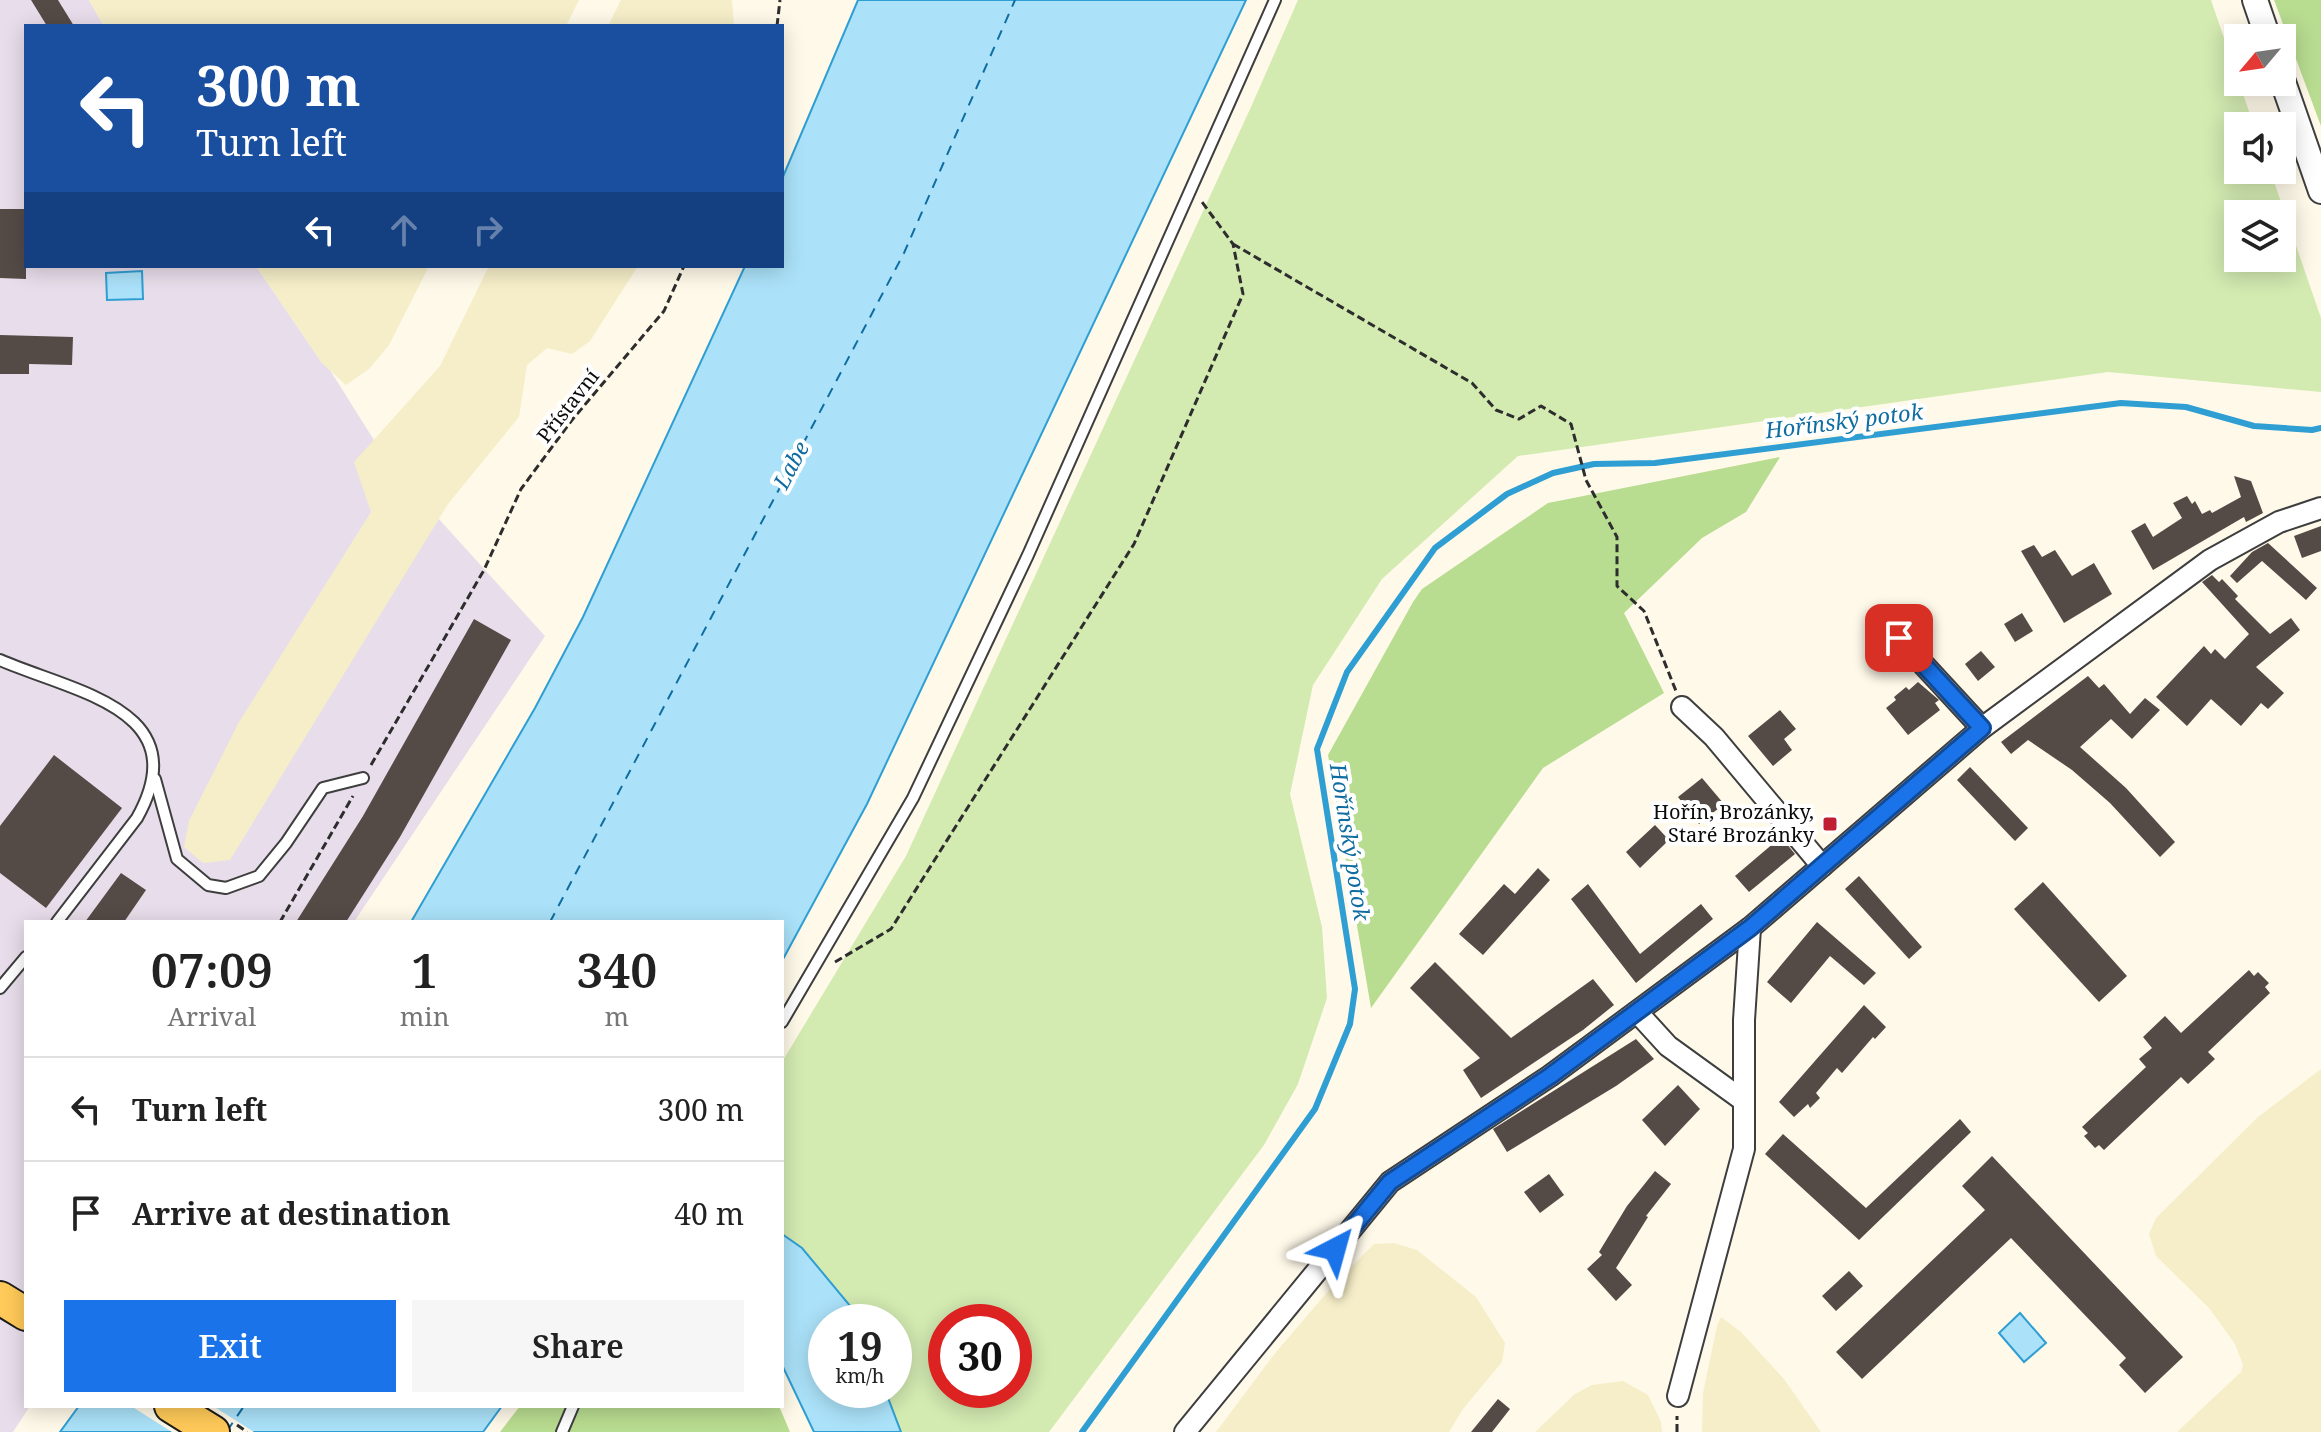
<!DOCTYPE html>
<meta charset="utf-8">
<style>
body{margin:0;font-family:"Noto Serif",serif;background:#f6f6f6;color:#222;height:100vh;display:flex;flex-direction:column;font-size:30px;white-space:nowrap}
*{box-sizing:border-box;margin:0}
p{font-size:26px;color:#767676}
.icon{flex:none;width:44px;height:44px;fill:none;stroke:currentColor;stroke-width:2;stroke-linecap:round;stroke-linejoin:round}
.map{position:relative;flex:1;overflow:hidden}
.side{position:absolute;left:24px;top:920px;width:760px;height:488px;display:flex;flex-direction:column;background:#fff;border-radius:0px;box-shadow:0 4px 20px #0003}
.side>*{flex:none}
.hud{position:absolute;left:24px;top:24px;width:760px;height:244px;border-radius:0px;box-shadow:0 4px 20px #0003;background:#1a4fa0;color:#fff;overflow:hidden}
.needle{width:52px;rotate:241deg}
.buttons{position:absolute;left:2224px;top:24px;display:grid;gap:16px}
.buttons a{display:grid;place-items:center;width:72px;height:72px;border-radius:0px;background:#fff;box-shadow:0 4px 20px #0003;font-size:40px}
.speed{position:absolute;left:808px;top:1304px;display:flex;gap:16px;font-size:40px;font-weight:700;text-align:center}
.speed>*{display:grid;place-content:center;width:104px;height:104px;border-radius:50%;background:#fff;box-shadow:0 4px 20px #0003;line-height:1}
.speed small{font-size:20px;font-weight:400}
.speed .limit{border:12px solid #d22;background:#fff;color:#111}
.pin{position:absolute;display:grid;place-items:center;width:68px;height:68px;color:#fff;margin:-34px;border-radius:16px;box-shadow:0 4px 12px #0006}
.me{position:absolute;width:88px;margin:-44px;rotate:39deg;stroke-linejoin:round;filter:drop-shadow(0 0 6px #0008)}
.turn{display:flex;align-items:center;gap:28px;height:168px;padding:0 40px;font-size:36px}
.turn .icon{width:104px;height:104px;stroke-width:2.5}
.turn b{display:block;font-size:56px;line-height:68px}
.lanes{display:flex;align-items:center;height:76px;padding:0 40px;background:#0003;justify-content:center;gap:40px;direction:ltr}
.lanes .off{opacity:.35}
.eta{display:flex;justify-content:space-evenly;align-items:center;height:136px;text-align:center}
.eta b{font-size:48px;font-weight:600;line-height:56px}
.cta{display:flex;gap:16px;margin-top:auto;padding:16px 40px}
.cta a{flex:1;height:92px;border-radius:0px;background:#1a73e8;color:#fff;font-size:32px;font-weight:600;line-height:92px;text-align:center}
.cta a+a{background:#f6f6f6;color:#222}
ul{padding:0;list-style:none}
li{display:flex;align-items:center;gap:24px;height:104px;padding:0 40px;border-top:2px solid #e0e0e0}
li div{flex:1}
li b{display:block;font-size:30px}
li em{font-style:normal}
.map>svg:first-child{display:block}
</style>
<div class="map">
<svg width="2321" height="1432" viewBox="0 0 2321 1432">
<rect width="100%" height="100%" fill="#fff9e9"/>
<path fill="#e8deeb" d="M0 0H89L104 26H26V266H256L322 363 330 370 389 464 545 636 354 922H26V1406H30L13 1432H0Z"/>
<g fill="#f6eec8">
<path d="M89 0H579L566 26H104Z"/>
<path d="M621 0H732L734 26H608Z"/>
<path d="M256 266H429L389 345 369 369 346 385 322 363Z"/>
<path d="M489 266H638L590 341 572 354 547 348 527 365 519 417 448 504 230 860 203 863 184 847 189 821 239 722 371 512 354 462 440 366Z"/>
<path d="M2321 1069V1432H2177L2241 1372 2243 1365 2235 1344 2209 1308 2156 1256 2149 1234 2156 1218 2258 1117Z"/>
<path d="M1394 1243 1417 1250 1476 1297 1505 1343 1502 1362 1463 1409 1449 1432H1216L1276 1352 1337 1281 1374 1244Z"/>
<path d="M1721 1317 1741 1332 1784 1379 1821 1432H1702L1703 1393 1717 1326Z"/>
<path d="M1623 1381 1648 1395 1661 1422 1662 1432H1535L1575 1394 1592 1385Z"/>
</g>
<path fill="#d3eab1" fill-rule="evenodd" d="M1298 0H2211L2254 126H2238V170H2270L2321 318V392L2108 372 1518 456 1382 579 1313 685 1290 794 1322 927 1327 998 1298 1084 1264 1145 1049 1432H901L885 1390H894V1322H859L856 1313 802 1248 782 1234V1062L906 856 1251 107ZM2238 214H2282V258H2238ZM946 1322H1014V1390H946Z"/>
<g fill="#b8dc90">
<path d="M2274 0H2321V126Z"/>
<path d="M1780 457 1746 512 1702 538 1624 613 1664 693 1543 768 1371 1008 1328 755 1413 602 1422 589 1548 503Z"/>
<path d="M520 1406H779L790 1432H500Z"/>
</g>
<g fill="#abe2f9" stroke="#2f9ed3" stroke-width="2">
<path d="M858 0H1246L867 804 782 961V922H411L535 708 583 617 745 266H782V179Z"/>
<path d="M142 271 143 299 107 300 106 273Z"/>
<path d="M782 1234 802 1248 856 1313 859 1322H826V1390H885L901 1432H814L782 1365Z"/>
<path d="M2020 1313 2046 1343 2024 1362 1999 1333Z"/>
<path d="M79 1406H502L483 1432H60Z"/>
</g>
<path fill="#fff9e9" d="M131 1406H213L254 1432H172Z"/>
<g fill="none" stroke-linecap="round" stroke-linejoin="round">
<path stroke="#2f9ed3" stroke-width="6" d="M1082 1432 1315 1109 1350 1024 1355 989 1317 749 1347 672 1435 548 1507 494 1553 473 1594 464 1655 463 2121 403 2186 407 2254 426 2312 430 2321 428"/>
<g stroke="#106da1" stroke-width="2" stroke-dasharray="10 8" stroke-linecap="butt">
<path d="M550 922 904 253 1015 0"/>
<path d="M227 1431 244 1406"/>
</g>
</g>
<g fill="#544b47">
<path d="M31 0H58L74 26H47Z"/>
<path d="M0 209H26V279L0 278Z"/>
<path d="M0 335 73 337 72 365 29 364V374H0Z"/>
<path d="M2234 476 2251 481 2263 513 2246 522 2244 517 2153 570 2131 531 2145 523 2153 537 2182 518 2173 503 2187 496 2192 504 2195 501 2202 514 2210 510 2212 513 2241 497Z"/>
<path d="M2321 526V551L2302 558 2294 536Z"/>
<path d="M2268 543 2317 588 2306 600 2262 561 2237 583 2230 576 2252 552Z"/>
<path d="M2034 545 2042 557 2055 550 2072 576 2094 563 2112 594 2064 623 2021 551Z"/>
<path d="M2212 575 2219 582 2222 579 2238 596 2235 599 2270 634 2291 618 2300 630 2256 667 2284 693 2268 709 2261 703 2241 726 2211 699 2187 726 2156 697 2204 646 2211 654 2215 649 2225 659 2249 634 2202 582Z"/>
<path d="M2022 613 2033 631 2015 642 2004 624Z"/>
<path d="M474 619 511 640 400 837 346 922H296L363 816Z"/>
<path d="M1981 651 1995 667 1978 681 1965 664Z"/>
<path d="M2088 676 2099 688 2104 684 2130 714 2145 698 2160 710 2132 739 2111 719 2080 747 2126 788 2175 842 2160 857 2110 803 2072 770 2028 740 2011 754 2001 742Z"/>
<path d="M1918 682 1939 700 1935 703 1940 710 1908 735 1886 708 1896 700 1894 697 1906 687 1909 690Z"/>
<path d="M1780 710 1796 729 1784 739 1792 750 1773 766 1748 736Z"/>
<path d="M54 755 122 808 46 908 0 873V826Z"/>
<path d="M1970 767 2028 828 2015 841 1957 780Z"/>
<path d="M1702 778 1724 804 1699 824 1678 797Z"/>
<path d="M1655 825 1669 840 1640 868 1626 852Z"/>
<path d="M1781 837 1795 854 1749 892 1735 876Z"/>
<path d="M1538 868 1550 880 1483 955 1459 934 1504 884 1515 894Z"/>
<path d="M121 873 146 890 124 922H85Z"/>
<path d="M1859 876 1922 947 1909 959 1845 889Z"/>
<path d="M2043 882 2127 976 2099 1002 2014 909Z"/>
<path d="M1588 884 1640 954 1701 904 1713 919 1636 983 1571 899Z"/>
<path d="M1817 922 1876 973 1864 985 1830 956 1791 1003 1767 982Z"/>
<path d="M1435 962 1511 1038 1593 979 1614 1005 1583 1030 1481 1098 1463 1070 1480 1058 1410 988Z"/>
<path d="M2249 970 2254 976 2258 972 2269 983 2265 987 2270 993 2208 1052 2215 1059 2188 1084 2181 1077 2104 1150 2099 1145 2095 1148 2084 1136 2088 1133 2082 1127 2146 1067 2139 1059 2152 1048 2143 1037 2165 1016 2181 1033Z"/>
<path d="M1864 1005 1886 1027 1875 1039 1873 1037 1842 1073 1837 1068 1816 1093 1820 1098 1810 1108 1808 1104 1794 1117 1779 1102Z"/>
<path d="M1636 1039 1654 1059 1616 1086 1507 1152 1493 1129Z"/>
<path d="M1678 1085 1700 1109 1665 1146 1642 1120Z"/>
<path d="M1960 1119 1971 1132 1859 1240 1765 1154 1783 1134 1866 1208Z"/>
<path d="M1992 1156 2183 1357 2145 1393 2119 1365 2126 1358 2011 1238 1862 1379 1836 1352 1985 1210 1962 1186Z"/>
<path d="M1655 1171 1671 1184 1646 1216 1648 1217 1616 1268 1632 1285 1616 1301 1587 1269 1602 1255 1599 1252 1627 1206Z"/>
<path d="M1549 1174 1564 1195 1540 1213 1524 1192Z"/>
<path d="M1849 1271 1863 1286 1836 1311 1822 1296Z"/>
<path d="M1498 1399 1510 1409 1492 1432H1471Z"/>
</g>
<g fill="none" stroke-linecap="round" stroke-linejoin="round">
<g stroke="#3e3e3e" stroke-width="14">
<g id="service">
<path d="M0 660C73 692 198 709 137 818L57 922"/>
<path d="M155 779 177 859 208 885 226 888 259 876 286 843 323 788 363 778"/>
<path d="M0 988 26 957"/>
<path d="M782 1022 913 798 1028 555 1275 0"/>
<path d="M562 1432 573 1406"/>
</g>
</g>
<g stroke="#3e3e3e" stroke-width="24">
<g id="minor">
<path d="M1899 638 1982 728"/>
<path d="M1682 707 1714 737 1822 866"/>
<path d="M1637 1012 1668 1046 1744 1101"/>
<path d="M1678 1396 1744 1149V1020L1750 928"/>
<path d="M1185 1432 1390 1182 1550 1076 1750 928 1982 728 2210 560 2279 522 2321 508"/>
</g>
</g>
<g stroke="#3e3e3e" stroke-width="28">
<g id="tertiary">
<path d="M2255 0 2268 38"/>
<path d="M2282 79 2321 191"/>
</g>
</g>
<g stroke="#1c1c1c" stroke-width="36">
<g id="primary">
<path d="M0 1298 26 1314"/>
<path d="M171 1406 213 1432"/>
</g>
</g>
<g stroke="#2d2d2d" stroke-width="3" stroke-dasharray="8 4" stroke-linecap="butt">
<path d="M777 26 780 0"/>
<path d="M1233 244 1472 383 1496 410 1519 419 1541 406 1571 424 1586 480 1617 537V586L1644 611 1676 691"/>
<path d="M371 765 484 570 521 489 572 420 664 311 684 266"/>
<path d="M280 922 353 796"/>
<path d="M835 962 891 929 1134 544 1243 294 1233 244 1202 202"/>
<path d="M237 1425 247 1432"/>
<path d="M1677 1432V1416"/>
</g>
<use href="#service" stroke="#fff" stroke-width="10"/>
<use href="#minor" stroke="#fff" stroke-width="20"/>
<use href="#tertiary" stroke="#fff" stroke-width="24"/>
<use href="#primary" stroke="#ffca59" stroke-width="32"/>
</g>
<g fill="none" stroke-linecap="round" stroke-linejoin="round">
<g stroke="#114b97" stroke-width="20">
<path id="route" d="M1335 1249 1390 1182 1550 1076 1750 928 1982 728 1899 638"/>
</g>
<use href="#route" stroke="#1a73e8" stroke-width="14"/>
</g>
<rect fill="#c01e32" stroke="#fff" stroke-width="3" x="1822" y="816" width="16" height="16" rx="4"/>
<g text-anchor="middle" stroke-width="8" stroke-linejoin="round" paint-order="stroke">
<g font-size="20" fill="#0b0b0b" stroke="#fff">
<text transform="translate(568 406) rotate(-52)" y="7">Přístavní</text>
</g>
<g font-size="20" fill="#0b0b0b" stroke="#fff" text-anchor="end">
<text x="1814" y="819">Hořín, Brozánky,<tspan x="1814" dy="23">Staré Brozánky</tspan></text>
</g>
<g font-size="22" font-style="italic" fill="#106da1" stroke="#fff">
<text transform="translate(1844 421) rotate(-7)" y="8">Hořínský potok</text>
<text transform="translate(791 465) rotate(-62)" y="8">Labe</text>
<text transform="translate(1350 842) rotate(81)" y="8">Hořínský potok</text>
</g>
</g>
</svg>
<div class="buttons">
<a><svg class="needle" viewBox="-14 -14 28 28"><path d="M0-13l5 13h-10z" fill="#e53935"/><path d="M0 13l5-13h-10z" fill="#767676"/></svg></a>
<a><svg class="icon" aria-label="sound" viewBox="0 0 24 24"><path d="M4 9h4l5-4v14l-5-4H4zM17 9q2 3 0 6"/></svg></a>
<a><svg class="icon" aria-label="layers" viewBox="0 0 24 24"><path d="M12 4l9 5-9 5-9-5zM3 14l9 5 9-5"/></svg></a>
</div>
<div class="speed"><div>19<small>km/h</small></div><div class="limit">30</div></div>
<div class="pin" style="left:1899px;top:638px;background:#d93025"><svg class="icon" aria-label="arrive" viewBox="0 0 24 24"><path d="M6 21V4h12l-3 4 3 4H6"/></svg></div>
<svg class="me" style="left:1335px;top:1249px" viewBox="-20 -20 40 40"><path d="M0-17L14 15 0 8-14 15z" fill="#1a73e8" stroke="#fff" stroke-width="4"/></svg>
<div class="hud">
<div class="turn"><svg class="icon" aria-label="left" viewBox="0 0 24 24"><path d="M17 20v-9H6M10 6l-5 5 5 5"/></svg><div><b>300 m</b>Turn left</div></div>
<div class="lanes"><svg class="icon" aria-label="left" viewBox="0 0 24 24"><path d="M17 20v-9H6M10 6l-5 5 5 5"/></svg><svg class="icon off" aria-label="ahead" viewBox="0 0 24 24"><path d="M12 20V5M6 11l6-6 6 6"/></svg><svg class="icon off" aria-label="right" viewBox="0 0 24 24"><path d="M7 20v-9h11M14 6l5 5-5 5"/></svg></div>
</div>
<section class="side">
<div class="eta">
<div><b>07:09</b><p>Arrival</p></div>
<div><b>1</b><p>min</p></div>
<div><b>340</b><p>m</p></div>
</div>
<ul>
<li><svg class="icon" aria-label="left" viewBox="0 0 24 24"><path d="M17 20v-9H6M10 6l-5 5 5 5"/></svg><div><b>Turn left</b></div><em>300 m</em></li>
<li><svg class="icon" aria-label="arrive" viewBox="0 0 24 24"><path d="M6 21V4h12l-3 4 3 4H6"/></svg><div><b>Arrive at destination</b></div><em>40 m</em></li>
</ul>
<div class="cta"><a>Exit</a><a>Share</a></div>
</section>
</div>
